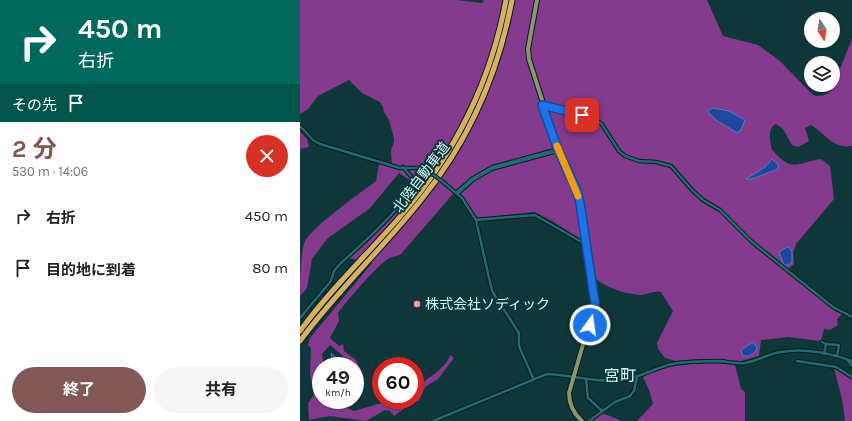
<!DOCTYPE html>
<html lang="ja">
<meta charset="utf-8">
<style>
body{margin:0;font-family:Karla,"Noto Sans JP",sans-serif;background:#f6f6f6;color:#222;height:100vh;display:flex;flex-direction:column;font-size:15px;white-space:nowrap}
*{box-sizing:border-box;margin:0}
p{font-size:13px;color:#767676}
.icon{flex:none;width:22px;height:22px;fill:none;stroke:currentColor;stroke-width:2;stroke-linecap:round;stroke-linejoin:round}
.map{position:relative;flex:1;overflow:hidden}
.details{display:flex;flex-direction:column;background:#fff;width:300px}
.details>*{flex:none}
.hud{background:#00695c;color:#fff;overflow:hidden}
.needle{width:26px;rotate:168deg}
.fabs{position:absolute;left:504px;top:12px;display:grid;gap:8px}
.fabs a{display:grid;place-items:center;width:36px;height:36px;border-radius:50%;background:#fff;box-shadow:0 1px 3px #0004;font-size:20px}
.speed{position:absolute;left:12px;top:357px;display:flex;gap:8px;font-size:20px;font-weight:700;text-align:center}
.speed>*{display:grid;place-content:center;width:52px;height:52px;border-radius:50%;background:#fff;box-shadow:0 1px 3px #0004;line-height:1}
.speed small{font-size:10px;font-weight:400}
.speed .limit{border:6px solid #d22;background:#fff;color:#111}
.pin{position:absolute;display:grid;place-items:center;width:34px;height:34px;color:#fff;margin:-17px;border-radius:8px;box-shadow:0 2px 6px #0006}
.me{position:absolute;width:44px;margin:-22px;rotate:14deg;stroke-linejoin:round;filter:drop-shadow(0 0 3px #0008)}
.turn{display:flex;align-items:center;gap:14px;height:84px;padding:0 12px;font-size:18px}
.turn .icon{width:52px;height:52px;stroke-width:2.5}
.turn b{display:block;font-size:28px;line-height:34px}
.then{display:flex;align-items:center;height:38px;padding:0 12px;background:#0003;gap:8px;font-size:15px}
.round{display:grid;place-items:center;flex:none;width:42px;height:42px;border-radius:21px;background:#f6f6f6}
.summary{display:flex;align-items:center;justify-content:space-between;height:68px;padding:0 12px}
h1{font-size:24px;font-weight:700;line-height:30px;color:#815857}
.cta{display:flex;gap:8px;margin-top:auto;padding:8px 12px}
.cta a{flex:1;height:46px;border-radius:24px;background:#815857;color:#fff;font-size:16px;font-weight:700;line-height:46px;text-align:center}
.cta a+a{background:#f6f6f6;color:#222}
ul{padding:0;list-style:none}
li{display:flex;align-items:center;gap:12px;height:52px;padding:0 12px}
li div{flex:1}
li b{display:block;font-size:15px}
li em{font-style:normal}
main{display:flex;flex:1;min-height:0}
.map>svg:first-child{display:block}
</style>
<main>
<section class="details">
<div class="hud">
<div class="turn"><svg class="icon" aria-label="right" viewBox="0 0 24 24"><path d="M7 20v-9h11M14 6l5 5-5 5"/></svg><div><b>450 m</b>右折</div></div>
<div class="then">その先<svg class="icon" aria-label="arrive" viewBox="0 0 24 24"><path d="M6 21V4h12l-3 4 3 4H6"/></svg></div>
</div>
<div class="summary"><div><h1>2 分</h1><p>530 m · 14:06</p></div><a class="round" style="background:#d93025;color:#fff"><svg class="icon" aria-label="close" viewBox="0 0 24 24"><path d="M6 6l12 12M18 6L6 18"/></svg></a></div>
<ul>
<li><svg class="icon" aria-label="right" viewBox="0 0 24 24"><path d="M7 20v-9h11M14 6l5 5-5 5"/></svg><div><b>右折</b></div><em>450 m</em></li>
<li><svg class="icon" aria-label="arrive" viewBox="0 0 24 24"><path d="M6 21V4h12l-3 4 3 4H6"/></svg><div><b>目的地に到着</b></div><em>80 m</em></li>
</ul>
<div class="cta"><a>終了</a><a>共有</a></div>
</section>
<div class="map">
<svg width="552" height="421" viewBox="0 0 552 421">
<rect width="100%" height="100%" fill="#0f373a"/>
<g fill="#833a8d">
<path d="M0 0H156L182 3 184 0H407L423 36 458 45 480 61 513 95C520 97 525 96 531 91L552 39V146C532 149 526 134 511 125L505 128 509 141 498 147 492 145 483 129 476 124C467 128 470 141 472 150 493 173 495 163 521 159L530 166 534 199 496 244 493 253 494 264 486 271 534 310 542 314 537 319 538 325 530 330 524 329 521 341 488 337 461 340 459 356 441 361 404 359 376 361 365 358 358 349 357 343 373 311 361 292C354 290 347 295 340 295 330 294 321 292 312 288 285 277 293 269 288 244L252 221 234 212 179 218 176 216 159 191 152 195 101 254C98 256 95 256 92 257 81 260 46 302 38 313L39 321 30 338 39 346 43 344 44 351 55 359 63 373 30 345 22 354 24 366H21V400H30L54 411 92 400H115C115 378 143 376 150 355L154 358 138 379 125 387 119 401 113 402 94 416 90 411 85 410 66 421 30 416 9 420 8 403 14 395 10 374 11 348 8 345 10 338 72 263 49 258C74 239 94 213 113 188L108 179 99 173 70 208 27 239 12 259 7 288 0 296C0 282 0 253 5 241 14 225 59 194 76 181L79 164 92 167 91 150 94 142V138L89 120 84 112 83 107 80 102 62 93 49 80 18 96 8 109 0 114Z"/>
<path d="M0 132 7 139 9 147 0 149Z"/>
<path d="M416 363 435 365 441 389 445 392V421H337L353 404 349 390 343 377C366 364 390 364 416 363Z"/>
<path d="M534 368 552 380V421H545L542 399Z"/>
<path d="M302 413 322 421H291Z"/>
</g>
<g fill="#1e479d" stroke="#557cb9">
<path d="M413 108 429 111 445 120 441 130 437 133 416 120 407 111Z"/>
<path d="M472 159 478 164V169L452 179H446L465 167Z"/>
<path d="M487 247H489L492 252V262L488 265H484L479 252Z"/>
<path d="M453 342 457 348C455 354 449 357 443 356L441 350Z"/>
<path d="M31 353 45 366H33Z"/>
</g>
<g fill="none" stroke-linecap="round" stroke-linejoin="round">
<g stroke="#051c1e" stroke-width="4.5">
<g id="street">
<path d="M245 106 282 115 301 123 319 151 325 156 339 161 356 162 371 166 393 191 403 200 420 210 452 242 533 307 552 317"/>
<path d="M0 126 13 140 20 144 100 168H120L127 170"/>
<path d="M143 182 162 198 176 220 192 291 219 333V346L233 378"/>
<path d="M176 220 235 215 285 244"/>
<path d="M0 318 31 281 34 271 40 264C56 249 112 201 114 180L103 167"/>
<path d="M522 342 526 344"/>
<path d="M0 352V353"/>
<path d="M524 354 526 344 539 345 537 356"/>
<path d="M547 359 552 366"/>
<path d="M497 361 536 367 552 377"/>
<path d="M286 380 288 398 302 411"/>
<path d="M133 421 247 374C272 375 295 383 320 380 338 379 354 368 372 364 388 361 404 361 421 361 429 362 437 364 445 363 457 361 468 354 480 352 503 348 530 353 552 361"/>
<path d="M289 421 315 402 330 396 334 391 337 377"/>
</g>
</g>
<g stroke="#051c1e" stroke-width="6">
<path id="secondary" d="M157 193 173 179 192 168 258 150"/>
</g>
<g stroke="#051c1e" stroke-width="6">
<path id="primary" d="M237 0 228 49 229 59 258 150 277 191 295 303 269 393C269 405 273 413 282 421"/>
</g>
<g stroke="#051c1e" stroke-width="7">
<g id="highway">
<path d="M0 331C31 288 70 252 104 212 157 150 191 81 206 0"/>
<path d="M0 341C37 291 83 248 121 200 169 141 198 75 212 0"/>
</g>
</g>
<use href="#street" stroke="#206c72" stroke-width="2.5"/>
<use href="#secondary" stroke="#206c72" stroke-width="4"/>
<use href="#primary" stroke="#8e956a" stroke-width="4"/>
<use href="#highway" stroke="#d7b064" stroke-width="5"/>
<g stroke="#051c1e" stroke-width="4.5" stroke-linecap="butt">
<path id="street-bridge" d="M127 170 143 182"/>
</g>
<use href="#street-bridge" stroke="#206c72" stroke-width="2.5"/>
</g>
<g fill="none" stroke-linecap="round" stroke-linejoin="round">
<g stroke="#114b97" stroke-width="10">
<path id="route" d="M282 115 242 105 258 150 277 191 280 203 295 303 290 325"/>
</g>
<use href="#route" stroke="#1a73e8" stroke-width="7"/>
<path stroke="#f59e0b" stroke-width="7" d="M257 146 278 196"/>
</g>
<circle fill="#f59b97" stroke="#0f373a" stroke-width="1.5" cx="117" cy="304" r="4"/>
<g text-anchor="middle" stroke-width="4" stroke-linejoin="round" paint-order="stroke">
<g font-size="14" fill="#d5f8fb" stroke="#0f373a">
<text transform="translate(121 177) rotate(-53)" y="5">北陸自動車道</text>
</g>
<g font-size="14" fill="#d5f8fb" stroke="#0f373a" text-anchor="start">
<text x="125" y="309">株式会社ソディック</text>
</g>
<g font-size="16" fill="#d5f8fb" stroke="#0f373a">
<text x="320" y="381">宮町</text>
</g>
</g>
</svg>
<div class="fabs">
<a><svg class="needle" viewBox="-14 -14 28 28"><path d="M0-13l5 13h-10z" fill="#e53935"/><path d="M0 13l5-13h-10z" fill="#767676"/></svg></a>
<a><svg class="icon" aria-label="layers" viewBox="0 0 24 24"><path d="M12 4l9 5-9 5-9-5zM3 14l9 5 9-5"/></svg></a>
</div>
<div class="speed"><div>49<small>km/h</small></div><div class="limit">60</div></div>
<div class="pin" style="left:282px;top:115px;background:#d93025"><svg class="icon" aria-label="arrive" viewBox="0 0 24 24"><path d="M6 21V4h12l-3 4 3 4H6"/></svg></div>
<svg class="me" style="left:290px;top:325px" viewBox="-20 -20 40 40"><circle r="17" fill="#1a73e8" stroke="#fff" stroke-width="3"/><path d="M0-11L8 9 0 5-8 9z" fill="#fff"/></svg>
</div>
</main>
